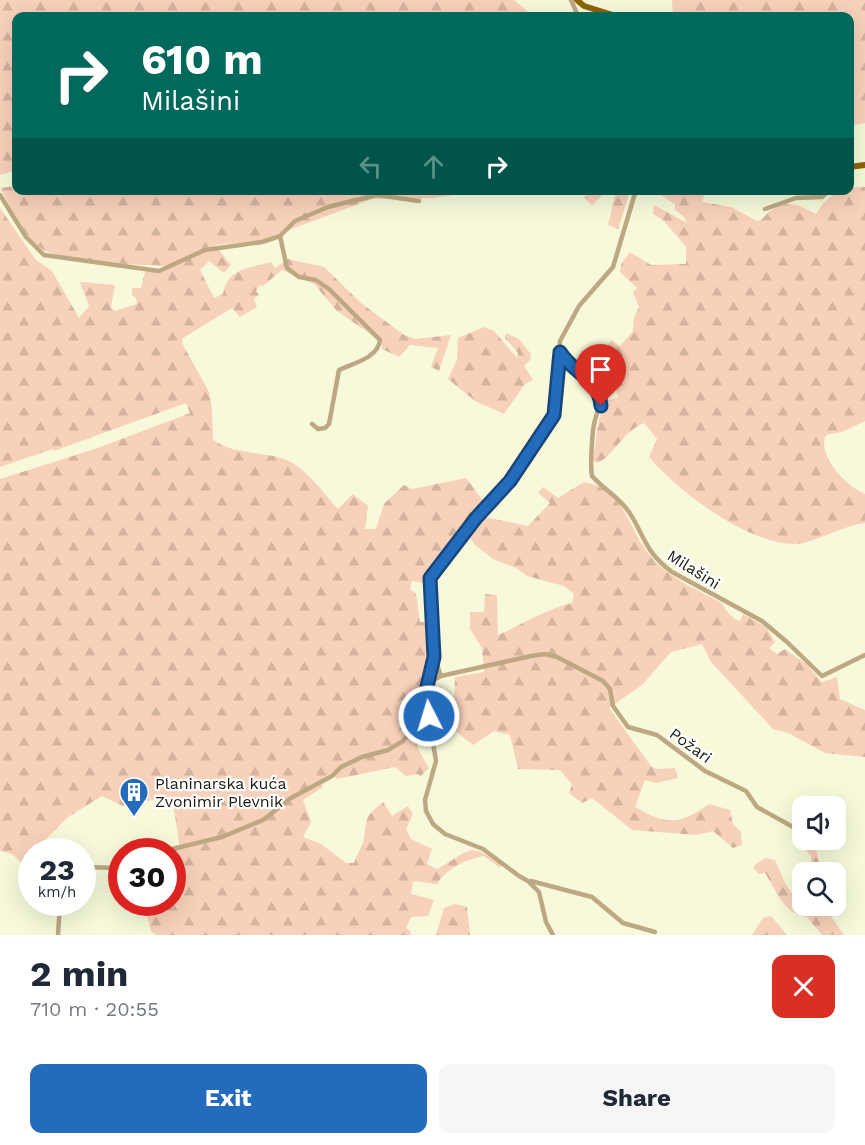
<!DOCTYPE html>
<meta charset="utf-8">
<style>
body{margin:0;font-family:"Work Sans",sans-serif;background:#f6f6f7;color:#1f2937;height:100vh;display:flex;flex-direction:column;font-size:22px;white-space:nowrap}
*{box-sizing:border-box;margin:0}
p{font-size:20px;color:#747a83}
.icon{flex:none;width:33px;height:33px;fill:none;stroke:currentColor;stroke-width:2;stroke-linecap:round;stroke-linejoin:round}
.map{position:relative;height:935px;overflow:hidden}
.sheet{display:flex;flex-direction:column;background:#fff;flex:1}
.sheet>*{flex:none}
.top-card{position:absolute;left:12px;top:12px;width:842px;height:183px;border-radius:12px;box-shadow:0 6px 24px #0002;background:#00695c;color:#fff;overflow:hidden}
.tools{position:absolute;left:792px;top:796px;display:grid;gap:12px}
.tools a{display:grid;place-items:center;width:54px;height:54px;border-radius:12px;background:#fff;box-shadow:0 6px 24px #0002;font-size:30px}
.speed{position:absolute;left:18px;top:838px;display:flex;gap:12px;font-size:30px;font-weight:700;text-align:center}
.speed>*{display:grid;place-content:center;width:78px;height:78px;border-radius:50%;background:#fff;box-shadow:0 6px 24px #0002;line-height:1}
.speed small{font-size:15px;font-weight:400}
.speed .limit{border:9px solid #d22;background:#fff;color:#111}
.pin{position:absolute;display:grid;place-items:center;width:51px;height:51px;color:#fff;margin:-62px -26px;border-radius:50% 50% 50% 0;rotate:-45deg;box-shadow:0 0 6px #0007}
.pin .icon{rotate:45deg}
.me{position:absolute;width:66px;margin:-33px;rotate:355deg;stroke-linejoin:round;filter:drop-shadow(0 0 4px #0008)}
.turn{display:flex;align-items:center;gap:21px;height:126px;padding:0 30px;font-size:27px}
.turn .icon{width:78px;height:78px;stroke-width:2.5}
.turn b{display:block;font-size:42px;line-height:51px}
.lanes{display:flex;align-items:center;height:57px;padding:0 30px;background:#0003;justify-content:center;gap:30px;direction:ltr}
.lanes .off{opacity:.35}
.round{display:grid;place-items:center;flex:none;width:63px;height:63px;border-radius:12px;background:#f6f6f7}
.overview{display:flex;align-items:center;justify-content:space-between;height:102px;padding:0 30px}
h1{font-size:36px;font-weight:700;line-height:45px}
.action{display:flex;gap:12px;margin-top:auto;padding:12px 30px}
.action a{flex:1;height:69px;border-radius:12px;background:#236bbb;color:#fff;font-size:24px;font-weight:700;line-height:69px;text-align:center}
.action a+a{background:#f6f6f7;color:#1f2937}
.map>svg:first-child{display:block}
</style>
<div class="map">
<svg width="865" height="935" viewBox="0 0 865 935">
<defs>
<pattern id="forest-firs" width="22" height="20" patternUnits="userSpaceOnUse" patternTransform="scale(1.5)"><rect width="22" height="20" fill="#f8d1ba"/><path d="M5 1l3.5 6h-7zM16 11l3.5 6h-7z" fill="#d4b39f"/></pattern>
</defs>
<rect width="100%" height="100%" fill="#f7f9da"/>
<path fill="#f8d1ba" d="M16 42V57L0 60V47Z"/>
<g fill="url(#forest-firs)">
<path d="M0 0H514L533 16H16V43L0 47Z"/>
<path d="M672 0H865V123L849 126V16H673Z"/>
<path d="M16 57V170L0 175V60Z"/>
<path d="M16 186V190L479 191 434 198 372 199 262 240 215 245 231 265 224 273 209 261 200 270 214 298 223 294C227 268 250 268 271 262L275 268 288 259 324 267 361 303 404 335 415 339 451 335 439 371 431 367 438 348 410 345 399 357 382 349V342L337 311 314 284 282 270 263 286 260 285 256 291 259 295 254 299 257 307 240 317 232 308 183 338 182 343 209 392 212 409 213 440C235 455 261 451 284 459 306 467 323 493 338 509L353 494 368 506 365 529H376L384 504 404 485 412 489 466 478 484 502 474 510 475 515 528 526 550 503 538 493 543 487 558 498 584 482C627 490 628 531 652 558 670 579 698 590 722 603 726 611 731 618 740 621L743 614 766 627 775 642 769 648 777 654 785 649 806 664 822 682 837 677 840 699 865 710V757L825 753 788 733 773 729 711 662 702 644 671 652 642 685 609 708 651 766 656 769 675 768 678 778 656 783 645 780 635 807C667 825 677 826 709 804L730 810 733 824 741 832 742 845 733 848 713 831 697 835 632 830 592 798 582 803 569 793 572 784 560 770 518 769 510 735 494 731 473 745 453 729 455 677 484 672 482 648 470 629V612H484L485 594 497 595 498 635C523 624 547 609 572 603L574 594 564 586 527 576 516 568 493 559 475 545 464 529 432 565 427 584 412 581 410 590 416 593 420 622H428L431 658 425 686 412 722 418 749 429 768 421 776 417 774 406 776 395 767 337 779 331 773 321 781 323 787 303 800 311 822 303 837 321 844 346 863H354C356 855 362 847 364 840 367 818 364 817 383 802L392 816 408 806 413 814 406 829 411 839 432 849 427 864 437 869C470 851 468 840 502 865L500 868 484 856C466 859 447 868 437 884L413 881 411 894 434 900 428 916 411 917 406 928 411 932 410 935H156L151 931 144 903H172V852H170L180 849 172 796 123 806 102 796 68 817 22 863 12 854 0 851V479L98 448 190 413 186 403 54 451 53 449 0 467V208L36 260 52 271 79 318 89 306 80 282 115 285 111 307 115 311 137 304 136 298 132 295V288H141L145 272H153L167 266C142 265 55 262 39 247 22 232 11 207 0 188Z"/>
<path d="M865 187V421L842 432 826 435C816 455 847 487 865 494V523C843 526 824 538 803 543 757 552 676 490 649 457L657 439 644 423C621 433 613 457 597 463L593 460C597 439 596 421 605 402L618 397 614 380 603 353 611 340 620 346 633 331 634 318 639 307 633 292 637 288 620 272 621 264 630 252 651 265 686 264V247L664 221 653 214 654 205 687 223 684 217 675 210V204L659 194 660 191H706L702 202 731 207 757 221C765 219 765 214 772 210 790 198 800 206 816 214 827 194 844 186 865 187Z"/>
<path d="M592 190 630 191 618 229 608 225 615 195 605 192 592 206 584 197Z"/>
<path d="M484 327 494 331 517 358 518 353 505 338 506 333 519 339 531 354 530 360 524 366 533 380 525 384 504 414 475 401 448 379 457 360 458 338Z"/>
<path d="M808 845 816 850 819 862 831 873H811V856L804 848Z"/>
<path d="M766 858 775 860 786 885 801 906H824L844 935H822L807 917C785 916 776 890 765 873L759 874 753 868 756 864Z"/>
<path d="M455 904 467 907 470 935H436L444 908Z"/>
<path d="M771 916 787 935H752L763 918Z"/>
</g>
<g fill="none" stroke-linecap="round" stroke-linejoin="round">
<g stroke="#bda883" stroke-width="4.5">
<path d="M571 0 578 16"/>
<path d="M0 195 26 237 44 255 159 271 205 250 262 242 280 236 295 221 328 207 377 195 419 201"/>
<path d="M765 209 796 198 822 197 830 190"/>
<path d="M280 236 287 268 299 277 316 280 329 289 380 340C378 358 354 363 339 370L329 424 325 428 318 429 312 424"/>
<path d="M560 352C570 367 588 374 597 389 604 402 598 408 595 420 592 430 590 466 592 476 603 489 619 497 629 512 646 538 644 551 672 572L762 621 787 642 822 676 865 655"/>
<path d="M435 659 441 676"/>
<path d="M428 683 441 676 531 656 545 654 557 657 603 681 610 689 613 706 628 727 657 735 705 771 746 791 757 807 802 832"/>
<path d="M425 695 436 761 425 800 426 811 433 824 445 834 483 849 519 876 528 881 539 892 546 922 553 935"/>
<path d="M812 840 821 845"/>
<path d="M160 852 222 837 263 820 291 798 332 776 341 767 362 757 388 750 403 741 412 729 425 695 434 657 430 578 476 518 510 481 554 415 560 341 579 306 613 267 636 190"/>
<path d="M82 867 122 868"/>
<path d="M531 881 592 897 623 923 655 932"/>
<path d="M58 935 60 903"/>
</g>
<g stroke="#8c650b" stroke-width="6">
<path d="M577 0 584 6 616 16"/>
<path d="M849 167 865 165"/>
</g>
</g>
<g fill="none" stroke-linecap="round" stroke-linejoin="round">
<g stroke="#17467a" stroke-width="15">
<path id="route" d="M429 716 425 695 434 657 430 578 476 518 510 481 554 415 560 352C573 373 599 379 601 406"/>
</g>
<use href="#route" stroke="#236bbb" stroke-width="10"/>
</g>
<defs>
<g id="building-pin" transform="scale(1.5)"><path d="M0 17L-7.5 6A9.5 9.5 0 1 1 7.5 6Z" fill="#236bbb" stroke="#fff"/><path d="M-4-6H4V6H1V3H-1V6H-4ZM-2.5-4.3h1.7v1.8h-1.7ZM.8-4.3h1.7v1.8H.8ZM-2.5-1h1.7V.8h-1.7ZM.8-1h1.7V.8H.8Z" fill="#fff"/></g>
</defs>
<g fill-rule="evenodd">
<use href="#building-pin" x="134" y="792"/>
</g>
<g text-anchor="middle" stroke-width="4.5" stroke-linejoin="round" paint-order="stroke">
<g font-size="16" fill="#1b1b10" stroke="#fff">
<text transform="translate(694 569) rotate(32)" y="6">Milašini</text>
<text transform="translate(691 745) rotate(36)" y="6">Požari</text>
</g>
<g font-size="16" fill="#1b1b10" stroke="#fff" text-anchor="start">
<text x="155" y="789">Planinarska kuća<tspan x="155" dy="18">Zvonimir Plevnik</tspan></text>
</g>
</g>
</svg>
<div class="tools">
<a><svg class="icon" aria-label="sound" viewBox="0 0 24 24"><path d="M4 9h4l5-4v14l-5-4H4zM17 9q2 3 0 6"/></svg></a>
<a><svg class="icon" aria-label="search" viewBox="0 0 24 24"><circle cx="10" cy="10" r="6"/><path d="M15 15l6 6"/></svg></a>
</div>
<div class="speed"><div>23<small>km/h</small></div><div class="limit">30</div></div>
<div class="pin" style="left:601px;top:406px;background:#d93025"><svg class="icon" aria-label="arrive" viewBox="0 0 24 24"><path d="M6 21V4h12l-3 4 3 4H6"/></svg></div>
<svg class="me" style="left:429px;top:716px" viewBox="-20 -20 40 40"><circle r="17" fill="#236bbb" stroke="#fff" stroke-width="3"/><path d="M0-11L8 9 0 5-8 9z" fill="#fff"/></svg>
<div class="top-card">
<div class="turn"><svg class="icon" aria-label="right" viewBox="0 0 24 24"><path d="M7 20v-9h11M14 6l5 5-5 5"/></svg><div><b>610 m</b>Milašini</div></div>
<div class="lanes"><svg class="icon off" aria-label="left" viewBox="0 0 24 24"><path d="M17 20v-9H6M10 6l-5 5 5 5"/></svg><svg class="icon off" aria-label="ahead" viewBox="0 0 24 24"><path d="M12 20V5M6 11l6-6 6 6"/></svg><svg class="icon" aria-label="right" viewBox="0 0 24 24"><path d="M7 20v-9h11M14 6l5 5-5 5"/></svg></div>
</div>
</div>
<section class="sheet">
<div class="overview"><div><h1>2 min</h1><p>710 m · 20:55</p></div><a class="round" style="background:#d93025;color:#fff"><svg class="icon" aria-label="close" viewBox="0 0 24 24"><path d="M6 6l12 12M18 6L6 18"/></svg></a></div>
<div class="action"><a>Exit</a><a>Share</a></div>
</section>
